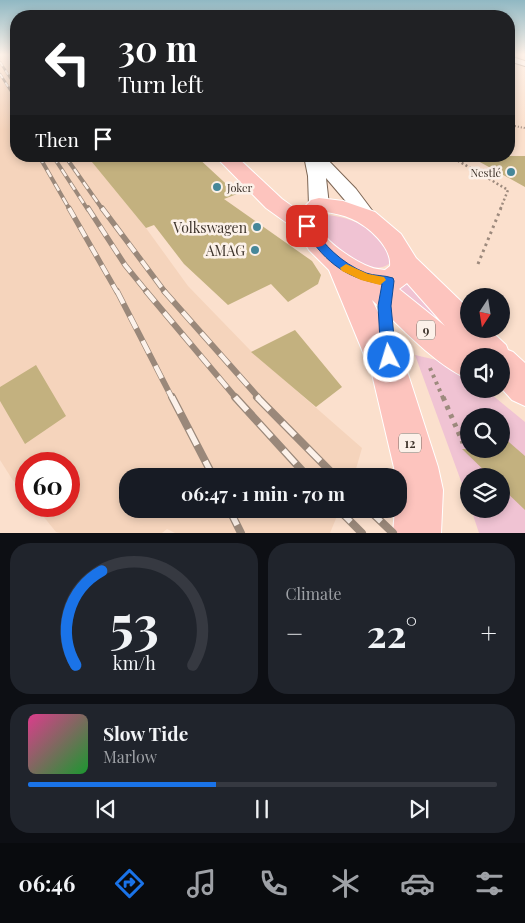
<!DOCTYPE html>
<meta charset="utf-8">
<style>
:root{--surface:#171b24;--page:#20242c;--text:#f1f3f6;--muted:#9ea1a6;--line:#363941;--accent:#1a73e8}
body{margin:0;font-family:"Playfair Display",serif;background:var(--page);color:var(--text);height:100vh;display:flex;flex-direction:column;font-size:19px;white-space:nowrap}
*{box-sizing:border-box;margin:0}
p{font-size:16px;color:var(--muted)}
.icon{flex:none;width:28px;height:28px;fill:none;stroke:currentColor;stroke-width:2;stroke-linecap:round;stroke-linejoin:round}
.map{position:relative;height:533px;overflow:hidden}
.drawer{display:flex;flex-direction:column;gap:10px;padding:10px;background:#0d0f14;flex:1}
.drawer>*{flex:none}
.hud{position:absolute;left:10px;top:10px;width:505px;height:152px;border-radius:20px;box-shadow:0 2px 8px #0003;background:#202124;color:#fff;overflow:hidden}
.needle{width:32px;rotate:192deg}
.controls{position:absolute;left:460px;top:288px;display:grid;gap:10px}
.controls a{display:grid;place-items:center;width:50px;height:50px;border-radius:50%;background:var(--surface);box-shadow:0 2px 8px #0003;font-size:25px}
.speed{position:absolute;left:15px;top:452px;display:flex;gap:10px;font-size:25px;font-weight:700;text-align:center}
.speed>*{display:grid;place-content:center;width:65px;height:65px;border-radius:50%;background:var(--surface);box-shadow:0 2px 8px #0003;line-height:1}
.speed .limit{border:8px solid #d22;background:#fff;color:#111}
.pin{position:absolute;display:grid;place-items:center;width:42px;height:42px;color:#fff;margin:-21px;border-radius:10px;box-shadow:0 2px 8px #0006}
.me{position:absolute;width:55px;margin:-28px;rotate:355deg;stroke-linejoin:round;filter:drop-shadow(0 0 4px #0008)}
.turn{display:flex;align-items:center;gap:18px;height:105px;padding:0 25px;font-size:22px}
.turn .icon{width:65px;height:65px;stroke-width:2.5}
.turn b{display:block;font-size:35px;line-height:42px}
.then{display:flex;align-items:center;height:48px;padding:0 25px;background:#0003;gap:10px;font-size:19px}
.big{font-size:38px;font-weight:700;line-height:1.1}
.drawer .widget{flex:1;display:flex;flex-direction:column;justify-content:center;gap:8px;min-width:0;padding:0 18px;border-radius:20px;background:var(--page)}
.drawer .dial{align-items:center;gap:0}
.dial svg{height:130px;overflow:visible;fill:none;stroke:var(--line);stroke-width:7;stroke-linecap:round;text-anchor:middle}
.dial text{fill:var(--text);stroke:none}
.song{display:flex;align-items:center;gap:15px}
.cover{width:60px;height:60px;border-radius:8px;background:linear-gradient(135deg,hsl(330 70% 55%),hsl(130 70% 35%))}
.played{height:5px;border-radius:2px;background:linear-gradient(90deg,var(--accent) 40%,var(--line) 40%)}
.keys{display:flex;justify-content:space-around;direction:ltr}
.heat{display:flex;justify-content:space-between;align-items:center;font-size:28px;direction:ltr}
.drawer .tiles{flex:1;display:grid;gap:10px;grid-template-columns:1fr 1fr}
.widget:last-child{grid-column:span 2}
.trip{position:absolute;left:119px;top:468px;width:288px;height:50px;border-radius:20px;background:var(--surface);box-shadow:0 2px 8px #0003;font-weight:700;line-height:50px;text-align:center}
.tabs{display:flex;height:80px;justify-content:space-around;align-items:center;background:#090b0e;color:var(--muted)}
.tabs .icon{width:35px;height:35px}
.tabs .selected{color:var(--accent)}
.tabs b{font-size:22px;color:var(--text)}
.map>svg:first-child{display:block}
.built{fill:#f5d4bc}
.green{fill:#f0c3d3;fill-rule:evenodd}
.building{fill:#c3b17f}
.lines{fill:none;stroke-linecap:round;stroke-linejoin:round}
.minor-casing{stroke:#7d6655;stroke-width:2}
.tertiary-casing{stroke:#7d6655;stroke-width:2}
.primary-casing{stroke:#fff;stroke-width:2}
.path-far4{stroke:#9d8a7d;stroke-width:2;stroke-dasharray:1 2;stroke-linecap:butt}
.path-far3{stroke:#9d8a7d;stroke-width:2.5;stroke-dasharray:2 2.5;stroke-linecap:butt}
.path-far2{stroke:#9d8a7d;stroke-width:3;stroke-dasharray:2.5 4;stroke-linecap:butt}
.path-far1{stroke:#9d8a7d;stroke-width:4;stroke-dasharray:3 4.5;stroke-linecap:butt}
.path{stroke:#9d8a7d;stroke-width:5;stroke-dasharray:4 5.5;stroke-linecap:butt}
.minor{fill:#fff;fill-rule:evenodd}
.tertiary{fill:#fff;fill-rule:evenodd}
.primary{fill:#fdc4be;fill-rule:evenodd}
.rail-far4-casing{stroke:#9a887a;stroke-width:2.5}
.rail-far3-casing{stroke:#9a887a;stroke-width:4}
.rail-far2-casing{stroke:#9a887a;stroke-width:5.5}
.rail-far1-casing{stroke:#9a887a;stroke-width:6}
.rail-casing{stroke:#9a887a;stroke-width:8}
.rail-far4{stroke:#fcf1e9;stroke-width:2;stroke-dasharray:5;stroke-linecap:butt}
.rail-far3{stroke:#fcf1e9;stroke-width:2.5;stroke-dasharray:8;stroke-linecap:butt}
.rail-far2{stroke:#fcf1e9;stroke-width:4;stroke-dasharray:11;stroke-linecap:butt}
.rail-far1{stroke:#fcf1e9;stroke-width:4.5;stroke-dasharray:14;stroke-linecap:butt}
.rail{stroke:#fcf1e9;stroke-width:5.5;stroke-dasharray:18;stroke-linecap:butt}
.route{fill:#1a73e8;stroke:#114b97}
.slow{fill:#f59e0b}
.poi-dot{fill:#468799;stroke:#fcf1e9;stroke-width:2}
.labels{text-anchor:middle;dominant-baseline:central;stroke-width:5;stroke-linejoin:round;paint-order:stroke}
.far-poi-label{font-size:11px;fill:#3e342c;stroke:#fcf1e9;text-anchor:end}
.shield{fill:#fcf1e9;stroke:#776d65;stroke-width:1}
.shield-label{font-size:12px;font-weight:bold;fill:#3e342c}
.poi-label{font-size:14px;fill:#3e342c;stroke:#fcf1e9;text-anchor:end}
</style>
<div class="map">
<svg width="525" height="533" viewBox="0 0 525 533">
<rect width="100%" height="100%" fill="#fbe0cd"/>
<path class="built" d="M0,55H5L13,68H16V156H87L146,228L188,286L250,350L362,448L354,476H128V509H340L330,533H175L167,529L162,533H60L56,532L35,506H69V464H26V496L12,479L0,460Z"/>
<path class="green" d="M327,215C352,217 391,233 390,263C378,274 351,264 340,255C331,249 324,236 318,228V222Z
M412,280L451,322L434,326L399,298L400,289Z
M415,355L454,364L469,376V389H485L525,422V533H479L471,509H501V476H469V503ZM469,416H501V449H469Z"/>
<path class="building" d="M87,156H196L237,194L224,199L312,261L321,275L318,284L288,302L271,284L228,305L184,264L154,225L146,228Z
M469,156H525V187Z
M295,330L342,387L316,407L251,352Z
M36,365L66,416L25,444L0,401V387Z
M501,435L525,456V510L501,487V476H490L462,449H501Z"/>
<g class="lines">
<defs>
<path id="minor" d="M509,56L525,61V66L509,61Z"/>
<path id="tertiary" d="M304,156H324L356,189L377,217L374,221L367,223L360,221L349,205L326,178L329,205L326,209L319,211L312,209L309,205L308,176Z"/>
<path id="primary" d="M215,156H236L282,199L300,212L311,200L319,198L343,201L375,212L401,234L416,258L469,309V329H489L506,345L508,350L513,352L525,363V406L512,400L501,388V356H469V379C437,367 398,324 372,300L408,374L438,467L443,490L441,533H393L395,509H398V476H396L372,374L329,270L309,250L298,231L266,208ZM325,212C334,213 343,215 352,219C368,226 392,247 390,266L385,270C380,269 374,269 370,267C356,262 323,241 319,226C318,220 321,216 325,212ZM407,283L445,326L399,289Z"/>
</defs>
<use href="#minor" class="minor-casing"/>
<use href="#tertiary" class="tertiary-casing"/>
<use href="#primary" class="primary-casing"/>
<path class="path-far4" d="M509,125L525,128"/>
<path class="path-far3" d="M450,156L508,190L500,210"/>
<path class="path-far2" d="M478,264L501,208"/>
<path class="path-far1" d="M430,368L443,398"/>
<path class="path" d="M443,397L463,443"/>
<use href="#minor" class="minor"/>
<use href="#tertiary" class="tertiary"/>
<use href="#primary" class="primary"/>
<defs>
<path id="rail-far4" d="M0,62L11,79
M0,74L16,99"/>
<path id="rail-far3" d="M39,156L70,210
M53,156L88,210
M65,156L103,210"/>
<path id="rail-far2" d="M69,208L117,292
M88,208L125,265L147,292
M102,208L165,292"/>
<path id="rail-far1" d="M117,291L172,398
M146,291L236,398
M164,291L259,398"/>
<path id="rail" d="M172,397L213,476
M235,397L307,476
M257,397L335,476
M229,509L241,533
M338,509L362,533
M368,509L393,533"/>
</defs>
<use href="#rail-far4" class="rail-far4-casing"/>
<use href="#rail-far3" class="rail-far3-casing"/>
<use href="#rail-far2" class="rail-far2-casing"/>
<use href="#rail-far1" class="rail-far1-casing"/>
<use href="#rail" class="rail-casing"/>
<use href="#rail-far4" class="rail-far4"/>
<use href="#rail-far3" class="rail-far3"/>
<use href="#rail-far2" class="rail-far2"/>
<use href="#rail-far1" class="rail-far1"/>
<use href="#rail" class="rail"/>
</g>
<linearGradient id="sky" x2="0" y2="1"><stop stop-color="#90b8c3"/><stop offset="0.42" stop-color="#fdf1e8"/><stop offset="1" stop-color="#fdf1e8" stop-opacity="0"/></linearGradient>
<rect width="525" height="130" fill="url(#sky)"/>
<path class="route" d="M307,223L310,224C324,245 341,263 366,273C374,276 384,275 393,278L394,281L391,306L396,357L394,362L389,364L384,362L381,357L378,306L382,284C343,278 322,259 302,226Z"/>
<path class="slow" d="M346,264L368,274L384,277L386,280L380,285L361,280L342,271L340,268Z"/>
<g class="poi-dot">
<circle cx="511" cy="172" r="5"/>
<circle cx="217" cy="187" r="5"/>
<circle cx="257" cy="227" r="5"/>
<circle cx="255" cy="250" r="5"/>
</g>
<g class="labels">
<g class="far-poi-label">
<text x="501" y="172">Nestlé</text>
<text x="227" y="187" text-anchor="start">Joker</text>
</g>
<g class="shield">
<rect x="417" y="320.5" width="18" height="19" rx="4"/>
<rect x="399" y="433.5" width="22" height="19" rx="4"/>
</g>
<g class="shield-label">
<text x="426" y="330">9</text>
<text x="410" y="443">12</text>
</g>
<g class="poi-label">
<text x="247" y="227">Volkswagen</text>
<text x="245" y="250">AMAG</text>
</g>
</g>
</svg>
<div class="controls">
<a><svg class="needle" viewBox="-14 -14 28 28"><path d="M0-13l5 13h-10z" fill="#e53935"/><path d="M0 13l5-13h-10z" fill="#9ea1a6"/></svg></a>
<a><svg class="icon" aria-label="sound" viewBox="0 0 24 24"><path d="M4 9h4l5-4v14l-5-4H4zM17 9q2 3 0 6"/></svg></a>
<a><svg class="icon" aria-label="search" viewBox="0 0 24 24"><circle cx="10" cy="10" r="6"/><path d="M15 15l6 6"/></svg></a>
<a><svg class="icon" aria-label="layers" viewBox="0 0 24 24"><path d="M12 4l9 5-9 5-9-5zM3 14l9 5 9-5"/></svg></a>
</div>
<div class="speed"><div class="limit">60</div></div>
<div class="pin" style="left:307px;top:226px;background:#d93025"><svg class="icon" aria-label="arrive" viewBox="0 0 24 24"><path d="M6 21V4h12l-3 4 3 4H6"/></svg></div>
<svg class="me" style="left:389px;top:357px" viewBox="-20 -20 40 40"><circle r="17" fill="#1a73e8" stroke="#fff" stroke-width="3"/><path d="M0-11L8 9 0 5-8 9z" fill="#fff"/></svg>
<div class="trip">06:47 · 1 min · 70 m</div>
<div class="hud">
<div class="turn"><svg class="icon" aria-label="left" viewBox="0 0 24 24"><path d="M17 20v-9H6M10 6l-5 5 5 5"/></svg><div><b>30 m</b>Turn left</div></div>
<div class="then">Then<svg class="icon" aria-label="arrive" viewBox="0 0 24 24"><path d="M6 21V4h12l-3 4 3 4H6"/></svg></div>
</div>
</div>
<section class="drawer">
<div class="tiles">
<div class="widget dial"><svg viewBox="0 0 100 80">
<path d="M14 69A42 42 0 1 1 86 69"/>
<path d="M14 69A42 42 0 0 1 30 11" stroke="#1a73e8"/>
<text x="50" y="56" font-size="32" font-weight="700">53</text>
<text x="50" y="72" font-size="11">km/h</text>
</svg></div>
<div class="widget"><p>Climate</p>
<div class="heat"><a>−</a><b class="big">22°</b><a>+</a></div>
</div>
<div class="widget">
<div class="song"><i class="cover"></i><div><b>Slow Tide</b><p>Marlow</p></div></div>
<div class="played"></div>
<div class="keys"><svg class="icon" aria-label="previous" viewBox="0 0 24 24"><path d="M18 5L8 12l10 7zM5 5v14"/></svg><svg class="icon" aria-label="pause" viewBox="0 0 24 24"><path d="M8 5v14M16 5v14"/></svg><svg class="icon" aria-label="next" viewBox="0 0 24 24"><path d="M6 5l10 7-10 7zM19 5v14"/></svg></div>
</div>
</div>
</section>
<nav class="tabs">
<b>06:46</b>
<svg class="icon selected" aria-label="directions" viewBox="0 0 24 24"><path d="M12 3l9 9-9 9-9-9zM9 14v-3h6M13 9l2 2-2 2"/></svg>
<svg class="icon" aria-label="music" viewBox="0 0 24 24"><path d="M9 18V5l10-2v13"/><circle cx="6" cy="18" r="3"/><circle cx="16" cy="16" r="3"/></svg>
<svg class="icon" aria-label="phone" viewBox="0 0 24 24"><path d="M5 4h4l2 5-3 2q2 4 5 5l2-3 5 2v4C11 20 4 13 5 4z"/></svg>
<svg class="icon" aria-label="climate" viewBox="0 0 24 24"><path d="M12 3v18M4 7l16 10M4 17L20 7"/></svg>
<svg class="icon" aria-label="car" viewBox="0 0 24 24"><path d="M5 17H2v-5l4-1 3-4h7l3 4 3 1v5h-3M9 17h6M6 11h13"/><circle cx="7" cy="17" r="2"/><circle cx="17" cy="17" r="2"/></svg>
<svg class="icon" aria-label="filters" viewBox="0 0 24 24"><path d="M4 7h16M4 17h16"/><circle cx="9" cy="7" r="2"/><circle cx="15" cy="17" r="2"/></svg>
</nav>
